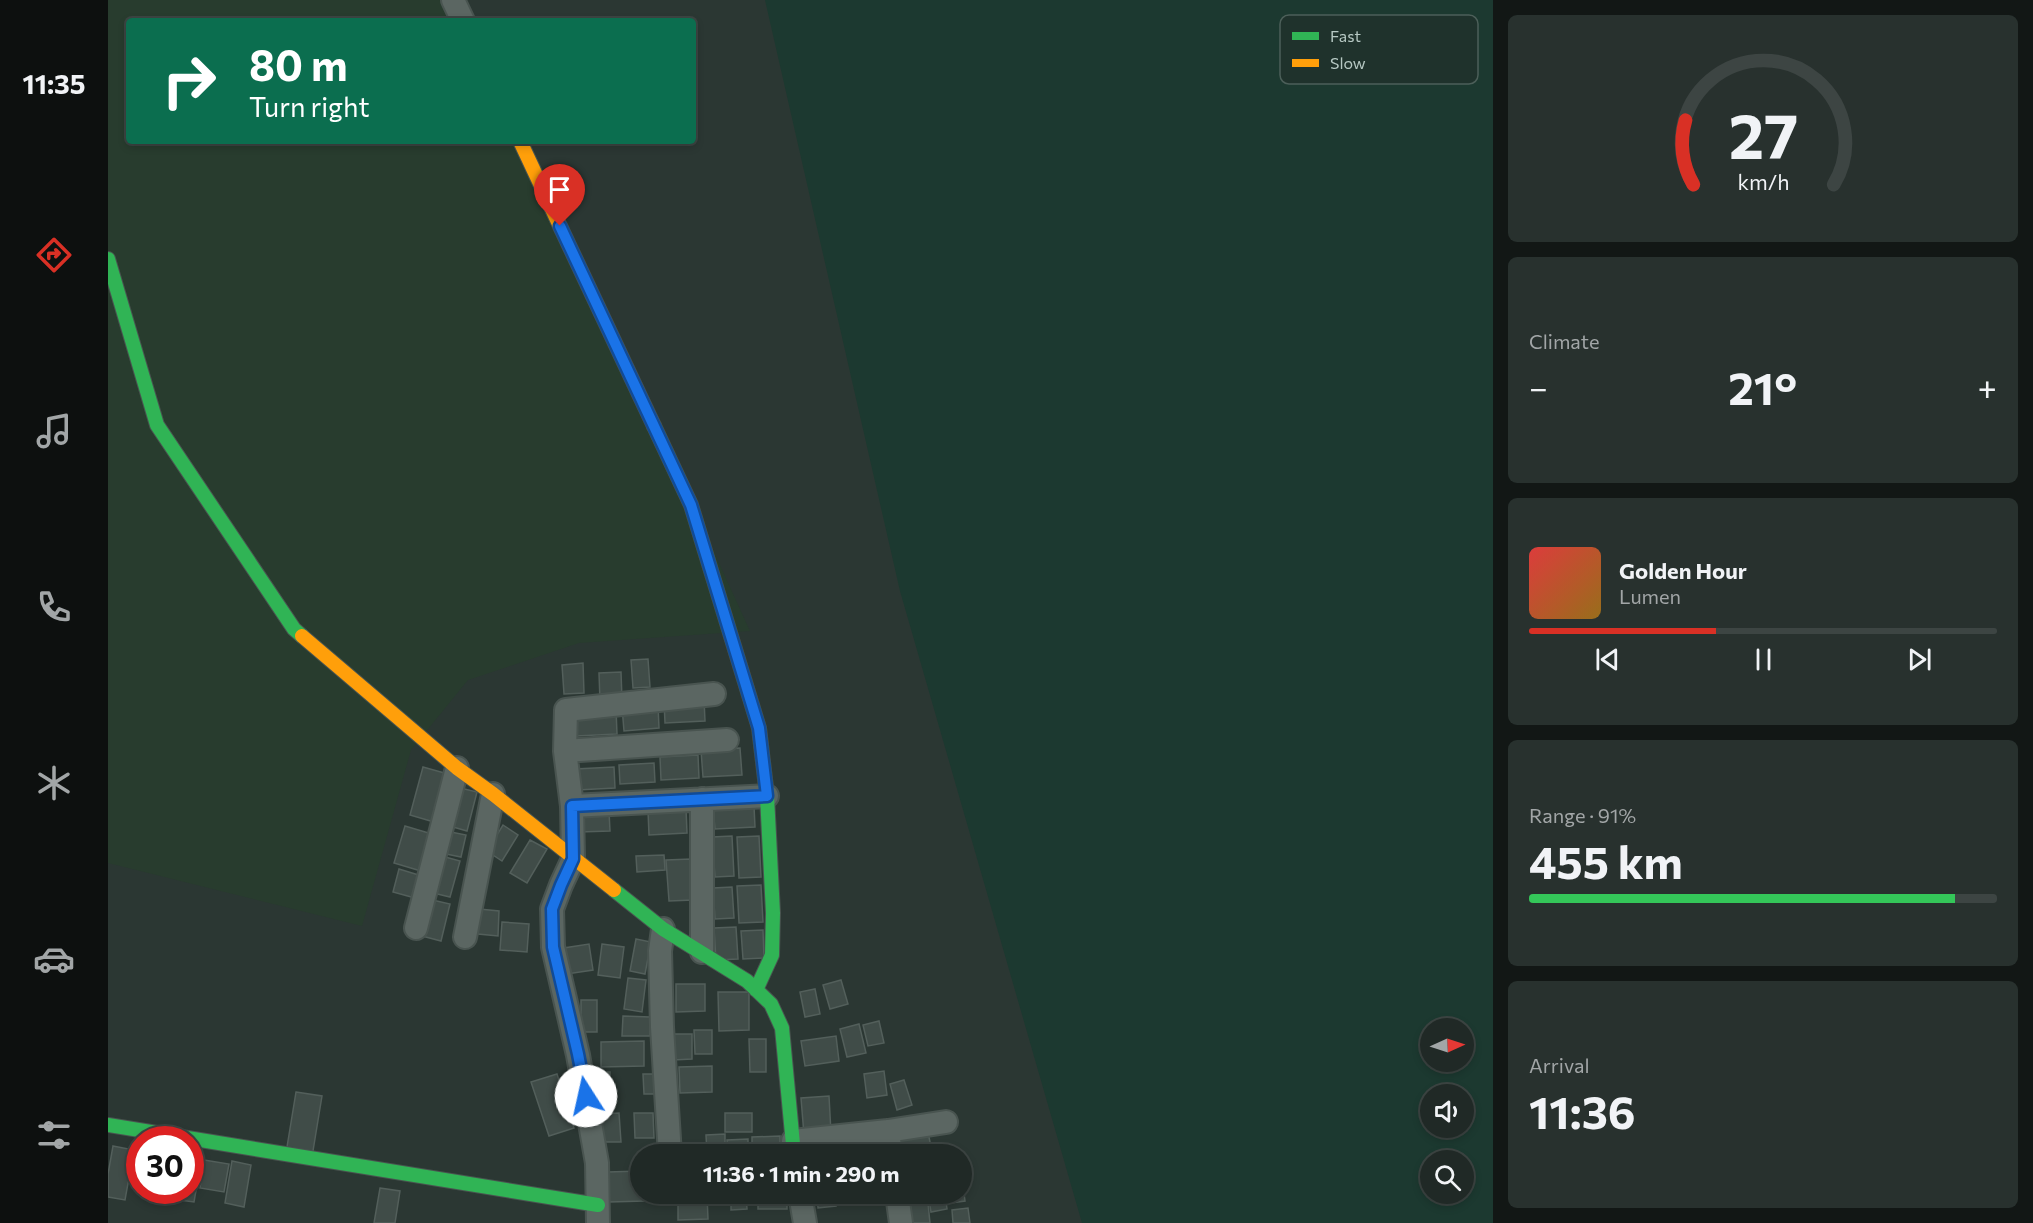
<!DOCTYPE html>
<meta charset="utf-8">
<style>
:root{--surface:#202926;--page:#28312e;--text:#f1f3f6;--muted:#a2a6a7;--line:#3d4543;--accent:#d93025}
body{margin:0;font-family:Commissioner,sans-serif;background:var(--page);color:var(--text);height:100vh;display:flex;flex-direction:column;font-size:22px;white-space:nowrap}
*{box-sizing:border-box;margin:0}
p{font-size:20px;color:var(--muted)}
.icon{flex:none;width:33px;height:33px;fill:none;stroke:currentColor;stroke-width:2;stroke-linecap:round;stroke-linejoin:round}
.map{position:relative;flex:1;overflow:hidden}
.details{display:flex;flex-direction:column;gap:15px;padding:15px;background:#121715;width:540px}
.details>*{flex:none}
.top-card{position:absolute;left:18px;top:18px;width:570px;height:126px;border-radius:6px;box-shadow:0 3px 9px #0003,0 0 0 2px var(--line);background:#0b6e4f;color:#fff;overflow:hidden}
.needle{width:39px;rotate:87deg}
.controls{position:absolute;left:1312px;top:1018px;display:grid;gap:12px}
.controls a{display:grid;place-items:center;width:54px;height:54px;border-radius:50%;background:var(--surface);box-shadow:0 3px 9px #0003,0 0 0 2px var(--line);font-size:30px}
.speed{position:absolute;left:18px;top:1126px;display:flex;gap:12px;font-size:30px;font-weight:700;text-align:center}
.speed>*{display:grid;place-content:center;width:78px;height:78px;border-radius:50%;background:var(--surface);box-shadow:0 3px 9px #0003,0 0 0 2px var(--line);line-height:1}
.speed .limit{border:9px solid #d22;background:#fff;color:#111}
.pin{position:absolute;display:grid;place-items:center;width:51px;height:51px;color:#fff;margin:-62px -26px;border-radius:50% 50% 50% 0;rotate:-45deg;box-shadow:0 0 6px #0007}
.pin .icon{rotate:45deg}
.me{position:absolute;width:66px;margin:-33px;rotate:350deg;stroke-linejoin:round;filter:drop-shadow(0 0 4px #0008)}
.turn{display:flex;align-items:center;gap:21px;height:126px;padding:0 24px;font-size:27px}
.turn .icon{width:78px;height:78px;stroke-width:2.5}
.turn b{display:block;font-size:42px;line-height:51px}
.big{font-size:45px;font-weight:700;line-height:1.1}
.details .widget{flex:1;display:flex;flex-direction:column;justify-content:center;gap:9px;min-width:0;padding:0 21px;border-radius:9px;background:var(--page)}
.details .dial{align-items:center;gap:0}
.dial svg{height:156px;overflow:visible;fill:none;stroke:var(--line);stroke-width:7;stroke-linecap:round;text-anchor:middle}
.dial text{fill:var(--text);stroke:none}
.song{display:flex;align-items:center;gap:18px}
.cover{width:72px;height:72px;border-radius:9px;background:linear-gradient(135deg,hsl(0 70% 55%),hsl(40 70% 35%))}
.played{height:6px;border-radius:3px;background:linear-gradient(90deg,var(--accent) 40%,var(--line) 40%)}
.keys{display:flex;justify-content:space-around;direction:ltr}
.heat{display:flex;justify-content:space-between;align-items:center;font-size:33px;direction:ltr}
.charge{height:9px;border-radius:4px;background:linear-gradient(90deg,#34c759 91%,var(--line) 0)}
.trip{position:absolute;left:522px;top:1144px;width:342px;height:60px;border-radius:30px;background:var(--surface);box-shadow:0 3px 9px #0003,0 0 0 2px var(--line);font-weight:700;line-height:60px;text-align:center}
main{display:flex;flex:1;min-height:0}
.menu{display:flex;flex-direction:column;width:108px;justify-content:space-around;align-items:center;background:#0d100f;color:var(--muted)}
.menu .icon{width:42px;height:42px}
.menu .current{color:var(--accent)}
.menu b{font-size:27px;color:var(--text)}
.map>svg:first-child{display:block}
.green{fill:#283c2e}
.water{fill:#1c3930;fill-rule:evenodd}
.building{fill:#404c48;stroke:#535f5b;stroke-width:1.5}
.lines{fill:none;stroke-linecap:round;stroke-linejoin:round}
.street-casing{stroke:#495450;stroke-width:26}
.fast-casing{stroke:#495450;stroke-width:16}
.slow-casing{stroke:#495450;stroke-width:16}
.street{stroke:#5b6662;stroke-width:22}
.fast{stroke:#30b455;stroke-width:14}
.slow{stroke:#ff9f0a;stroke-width:14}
.route-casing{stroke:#114b97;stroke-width:15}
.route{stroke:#1a73e8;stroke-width:10}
.key{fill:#1f322c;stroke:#4c5f59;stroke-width:1.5}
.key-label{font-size:16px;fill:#b6c8c3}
</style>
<main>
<nav class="menu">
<b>11:35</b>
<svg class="icon current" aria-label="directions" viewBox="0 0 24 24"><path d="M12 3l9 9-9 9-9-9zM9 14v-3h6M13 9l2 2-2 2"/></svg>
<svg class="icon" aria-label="music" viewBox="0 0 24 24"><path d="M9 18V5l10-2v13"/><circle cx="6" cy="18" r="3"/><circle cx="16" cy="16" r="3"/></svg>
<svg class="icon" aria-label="phone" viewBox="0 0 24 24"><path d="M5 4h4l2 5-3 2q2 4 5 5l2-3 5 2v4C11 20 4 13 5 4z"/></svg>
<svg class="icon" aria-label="climate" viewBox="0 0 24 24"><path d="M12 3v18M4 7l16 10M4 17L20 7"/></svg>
<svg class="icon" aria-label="car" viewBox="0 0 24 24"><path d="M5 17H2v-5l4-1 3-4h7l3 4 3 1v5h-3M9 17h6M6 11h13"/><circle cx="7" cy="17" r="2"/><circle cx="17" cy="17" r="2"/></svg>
<svg class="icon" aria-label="filters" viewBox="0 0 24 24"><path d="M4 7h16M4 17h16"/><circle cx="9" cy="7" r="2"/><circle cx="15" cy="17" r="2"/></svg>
</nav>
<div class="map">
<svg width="1385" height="1223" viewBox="0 0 1385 1223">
<rect width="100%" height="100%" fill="#2b3733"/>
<path class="green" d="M0,0H355L365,21H21V141H419L642,631L471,643L360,680L303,750L254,926L0,863Z"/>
<path class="water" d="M657,0H1385V1223H974L792,591ZM1323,1029H1356V1062H1323ZM1323,1095H1356V1128H1323ZM1323,1161H1356V1194H1323Z"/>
<path class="building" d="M540,659L542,687L525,688L523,660Z
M475,663L476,693L456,694L454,665Z
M513,672L514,699L492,701L491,673Z
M596,699L597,721L557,723L556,701Z
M550,705L551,728L516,731L514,707Z
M508,709L509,734L468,736L467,712Z
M632,748L634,775L595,777L593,750Z
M590,755L591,778L553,780L552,757Z
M546,763L547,782L512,784L511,765Z
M315,767L340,774L326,822L302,815Z
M506,767L507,788L469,790L467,769Z
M348,787L369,792L359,831L338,825Z
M646,806L647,827L607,829L605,808Z
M578,809L579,833L541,835L540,811Z
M501,811L502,831L471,832L470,813Z
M395,825L410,835L394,861L379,851Z
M297,826L324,834L313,871L286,863Z
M338,831L358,835L353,857L333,853Z
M624,836L626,876L607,877L604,837Z
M651,836L653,877L631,878L629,837Z
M422,840L439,849L419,883L402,873Z
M330,855L352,861L342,897L321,892Z
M556,855L557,870L529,872L528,856Z
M583,859L585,900L561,901L558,860Z
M291,869L314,876L307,898L285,892Z
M653,885L655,922L631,923L629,886Z
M624,887L626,918L607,919L605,888Z
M320,899L342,904L333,941L310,935Z
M371,909L391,911L390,936L370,934Z
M394,922L421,924L419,952L392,950Z
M628,927L630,959L608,960L606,928Z
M655,930L656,958L635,959L633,931Z
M528,939L543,942L537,974L522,971Z
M481,944L485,970L459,974L456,948Z
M494,944L516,947L512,978L490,975Z
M520,978L538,980L534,1012L516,1009Z
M733,980L740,1004L722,1009L715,985Z
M568,984H597V1011L568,1012Z
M707,989L712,1014L697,1017L692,992Z
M610,992H641V1030L611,1031Z
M473,1000H489V1032H473Z
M515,1016L542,1017V1036H514Z
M771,1021L776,1043L760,1046L755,1025Z
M751,1024L758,1053L739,1057L732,1029Z
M586,1030H604V1054H587Z
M565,1034H584V1059L565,1060Z
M728,1036L731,1061L697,1066L693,1041Z
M641,1039H658V1072H642Z
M536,1041V1066L493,1067V1042Z
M604,1066V1092L572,1093L571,1067Z
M776,1071L779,1095L759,1098L756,1074Z
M484,1072H502L503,1106H485Z
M449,1074L466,1128L441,1136L423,1082Z
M535,1074H553V1094H536Z
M796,1080L804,1105L789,1110L782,1084Z
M188,1092L214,1096L204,1157L178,1153Z
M721,1096L723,1133L696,1135L693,1098Z
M511,1113L513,1142H491V1114Z
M526,1113H545L546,1138H527Z
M617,1113H644V1132H617Z
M820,1132L824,1152L811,1155H792L789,1138Z
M617,1134V1155H599L598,1135Z
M672,1136V1155H644V1137Z
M640,1139V1155H620L619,1140Z
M778,1140L779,1155H757L756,1141Z
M743,1144L745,1155H727L726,1146Z
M5,1146L26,1150L17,1200L0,1197V1174Z
M722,1146L723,1155H704L703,1148Z
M82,1155L94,1157L86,1202L64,1199L65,1191H82Z
M96,1160L121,1164L116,1192L92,1188Z
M124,1161L143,1165L136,1207L117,1203Z
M532,1171V1194H537V1201L501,1202L500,1172Z
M854,1178L857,1201L843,1203L842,1194H854Z
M272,1188L292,1191L287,1223H266Z
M570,1194H599L600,1219L570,1220Z
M623,1194H638L639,1209L623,1210Z
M640,1194H679V1209H650V1197H640Z
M709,1194H727L728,1206L710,1208Z
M729,1194H750L751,1200L730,1202Z
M801,1194H819L822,1223H804Z
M820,1194H837L839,1209L823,1212Z
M860,1208L862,1223H845L844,1210Z"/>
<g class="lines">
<defs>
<path id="street" d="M345,0L355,21
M457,751L619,740
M464,806L659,796
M308,928L349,768
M555,929L552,951L554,1027L562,1155
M357,937L385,794
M594,952V799
M780,1131L783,1155
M685,1141L780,1131L838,1122
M692,1194L697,1223
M789,1194L793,1223
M490,1223L489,1163L470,1055L445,947L444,909L453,885L465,859L464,806L457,751L458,710L606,694"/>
<path id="fast" d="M0,259L49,425L186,629L194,636
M546,426L583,505L651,728L659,796L665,913L664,955L648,990
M506,890L555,929L639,981L663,1004L674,1028L686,1155
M0,1125L490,1205"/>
<path id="slow" d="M412,141L546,426
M194,636L349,768L385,794L506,890"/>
</defs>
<use href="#street" class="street-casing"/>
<use href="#fast" class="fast-casing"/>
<use href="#slow" class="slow-casing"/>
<use href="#street" class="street"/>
<use href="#fast" class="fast"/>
<use href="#slow" class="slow"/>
</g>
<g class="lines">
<defs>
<path id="route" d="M452,226L583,505L651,728L659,796L464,806L465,859L453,885L444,909L445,947L470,1054L478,1096"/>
</defs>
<use href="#route" class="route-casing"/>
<use href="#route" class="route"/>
</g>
<rect x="1172" y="15" width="198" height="69" rx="9" class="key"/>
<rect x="1184" y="32" width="27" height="8" fill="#30b455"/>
<rect x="1184" y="59" width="27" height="8" fill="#ff9f0a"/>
<g class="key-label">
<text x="1222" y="42">Fast</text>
<text x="1222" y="69">Slow</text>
</g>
</svg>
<div class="controls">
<a><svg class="needle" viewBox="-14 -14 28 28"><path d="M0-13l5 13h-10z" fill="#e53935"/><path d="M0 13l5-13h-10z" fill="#a2a6a7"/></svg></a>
<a><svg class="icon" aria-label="sound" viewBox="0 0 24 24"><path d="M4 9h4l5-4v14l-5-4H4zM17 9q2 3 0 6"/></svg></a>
<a><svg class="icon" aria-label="search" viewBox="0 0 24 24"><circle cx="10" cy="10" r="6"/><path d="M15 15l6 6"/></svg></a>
</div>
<div class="speed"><div class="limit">30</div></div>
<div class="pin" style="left:452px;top:226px;background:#d93025"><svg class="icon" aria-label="arrive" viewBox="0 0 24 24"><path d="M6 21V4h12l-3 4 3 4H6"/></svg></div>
<svg class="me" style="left:478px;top:1096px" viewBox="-20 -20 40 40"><circle r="19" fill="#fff"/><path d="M0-13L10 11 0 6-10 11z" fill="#1a73e8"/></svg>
<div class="trip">11:36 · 1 min · 290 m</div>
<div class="top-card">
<div class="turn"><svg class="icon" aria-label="right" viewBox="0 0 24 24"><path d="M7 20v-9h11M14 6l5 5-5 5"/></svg><div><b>80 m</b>Turn right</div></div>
</div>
</div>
<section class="details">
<div class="widget dial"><svg viewBox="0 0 100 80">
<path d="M14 69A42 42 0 1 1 86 69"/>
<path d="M14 69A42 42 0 0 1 10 36" stroke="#d93025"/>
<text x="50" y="56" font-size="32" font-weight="700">27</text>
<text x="50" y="72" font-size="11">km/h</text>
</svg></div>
<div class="widget"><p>Climate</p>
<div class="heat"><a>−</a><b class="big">21°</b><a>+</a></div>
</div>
<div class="widget">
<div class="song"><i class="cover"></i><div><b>Golden Hour</b><p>Lumen</p></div></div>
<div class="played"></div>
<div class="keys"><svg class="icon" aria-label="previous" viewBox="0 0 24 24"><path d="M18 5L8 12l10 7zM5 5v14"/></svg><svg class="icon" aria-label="pause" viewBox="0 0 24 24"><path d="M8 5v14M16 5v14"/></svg><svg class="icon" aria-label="next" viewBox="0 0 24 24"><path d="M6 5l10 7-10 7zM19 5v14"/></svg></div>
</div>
<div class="widget"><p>Range · 91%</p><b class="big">455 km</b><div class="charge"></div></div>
<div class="widget"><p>Arrival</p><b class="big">11:36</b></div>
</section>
</main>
